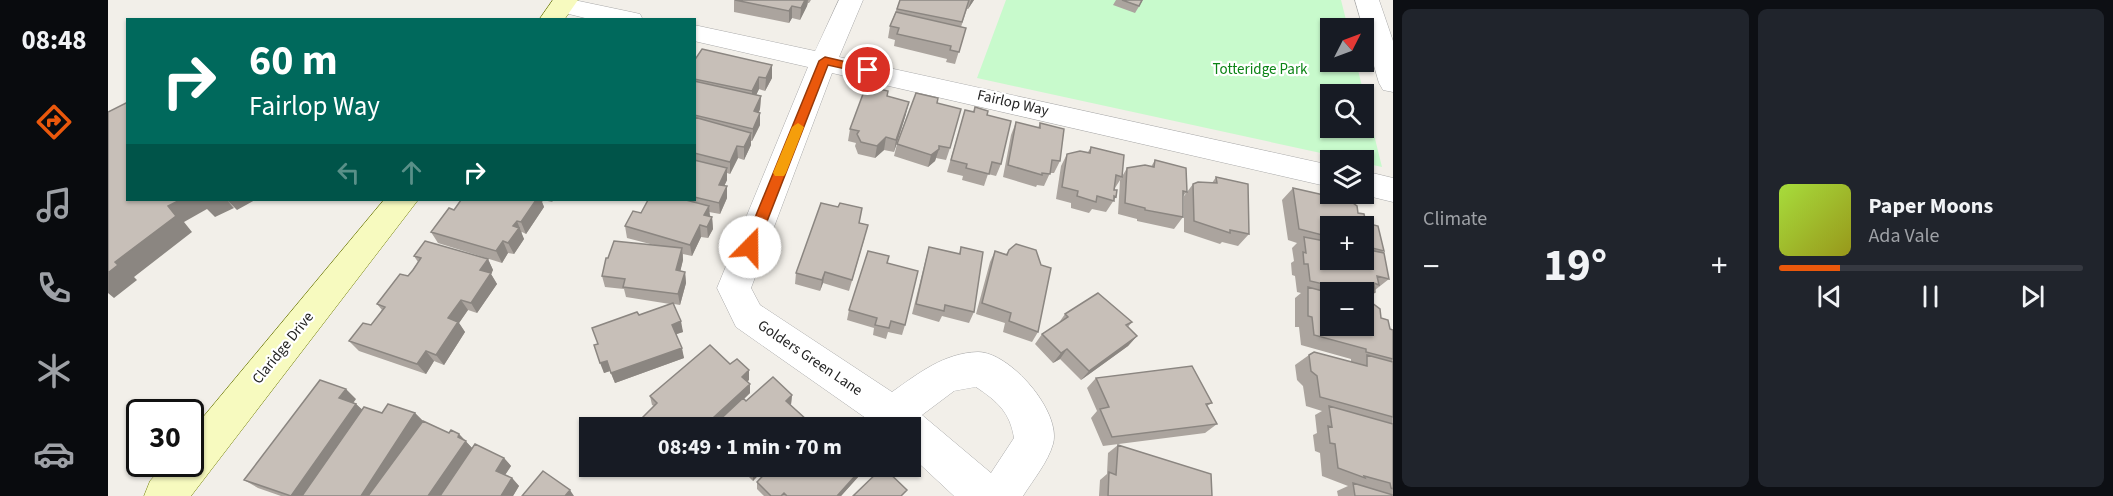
<!DOCTYPE html>
<meta charset="utf-8">
<style>
:root{--surface:#171b24;--page:#20242c;--text:#f1f3f6;--muted:#9ea1a6;--line:#363941;--accent:#ea580c}
body{margin:0;font-family:"Source Sans 3",sans-serif;background:var(--page);color:var(--text);height:100vh;display:flex;flex-direction:column;font-size:22px;white-space:nowrap}
*{box-sizing:border-box;margin:0}
p{font-size:20px;color:var(--muted)}
.icon{flex:none;width:33px;height:33px;fill:none;stroke:currentColor;stroke-width:2;stroke-linecap:round;stroke-linejoin:round}
.map{position:relative;flex:1;overflow:hidden}
.side{display:flex;flex-direction:column;gap:9px;padding:9px;background:#0d0f14;width:720px}
.side>*{flex:none}
.top-card{position:absolute;left:18px;top:18px;width:570px;height:183px;border-radius:0px;box-shadow:0 2px 4px #0004;background:#00695c;color:#fff;overflow:hidden}
.needle{width:39px;rotate:48deg}
.buttons{position:absolute;left:1212px;top:18px;display:grid;gap:12px}
.buttons a{display:grid;place-items:center;width:54px;height:54px;border-radius:0px;background:var(--surface);box-shadow:0 2px 4px #0004;font-size:30px}
.speed{position:absolute;left:18px;top:399px;display:flex;gap:12px;font-size:30px;font-weight:700;text-align:center}
.speed>*{display:grid;place-content:center;width:78px;height:78px;border-radius:50%;background:var(--surface);box-shadow:0 2px 4px #0004;line-height:1}
.speed .limit{border:3px solid #111;border-radius:9px;background:#fff;color:#111}
.pin{position:absolute;display:grid;place-items:center;width:51px;height:51px;color:#fff;margin:-26px;border:3px solid #fff;border-radius:50%;box-shadow:0 2px 6px #0007}
.me{position:absolute;width:66px;margin:-33px;rotate:22deg;stroke-linejoin:round;filter:drop-shadow(0 0 4px #0008)}
.turn{display:flex;align-items:center;gap:21px;height:126px;padding:0 24px;font-size:27px}
.turn .icon{width:78px;height:78px;stroke-width:2.5}
.turn b{display:block;font-size:42px;line-height:51px}
.lanes{display:flex;align-items:center;height:57px;padding:0 24px;background:#0003;justify-content:center;gap:30px;direction:ltr}
.lanes .off{opacity:.35}
.big{font-size:45px;font-weight:700;line-height:1.1}
.side .widget{flex:1;display:flex;flex-direction:column;justify-content:center;gap:9px;min-width:0;padding:0 21px;border-radius:9px;background:var(--page)}
.song{display:flex;align-items:center;gap:18px}
.cover{width:72px;height:72px;border-radius:9px;background:linear-gradient(135deg,hsl(80 70% 55%),hsl(60 70% 35%))}
.played{height:6px;border-radius:3px;background:linear-gradient(90deg,var(--accent) 20%,var(--line) 20%)}
.keys{display:flex;justify-content:space-around;direction:ltr}
.heat{display:flex;justify-content:space-between;align-items:center;font-size:33px;direction:ltr}
.side .tiles{flex:1;display:grid;gap:9px;grid-template-columns:repeat(2,1fr)}
.trip{position:absolute;left:471px;top:417px;width:342px;height:60px;border-radius:0px;background:var(--surface);box-shadow:0 2px 4px #0004;font-weight:700;line-height:60px;text-align:center}
main{display:flex;flex:1;min-height:0}
.dock{display:flex;flex-direction:column;width:108px;justify-content:space-around;align-items:center;background:#090b0e;color:var(--muted)}
.dock .icon{width:42px;height:42px}
.dock .on{color:var(--accent)}
.dock b{font-size:27px;color:var(--text)}
.map>svg:first-child{display:block}
.park{fill:#c8facc;fill-rule:evenodd}
.lines{fill:none;stroke-linecap:round;stroke-linejoin:round}
.street-casing{stroke:#a9a9a9;stroke-width:1}
.secondary-casing{stroke:#707d05;stroke-width:1}
.street{fill:#fff;fill-rule:evenodd}
.secondary{fill:#f7fabf;fill-rule:evenodd}
.wall{fill:#aba49e;fill-rule:evenodd}
.shaded-wall{fill:#8b8681}
.building{fill:#c7bfb8;stroke:#8b8681;stroke-width:1.5}
.route{fill:#ea580c;stroke:#983908;stroke-width:1.5}
.slow{fill:#f59e0b}
.labels{text-anchor:middle;dominant-baseline:central;stroke-width:4.5;stroke-linejoin:round;paint-order:stroke}
.park-label{font-size:15px;fill:#0c8416;stroke:#fff}
.street-label{font-size:15px;fill:#222;stroke:#fff}
</style>
<main>
<nav class="dock">
<b>08:48</b>
<svg class="icon on" aria-label="directions" viewBox="0 0 24 24"><path d="M12 3l9 9-9 9-9-9zM9 14v-3h6M13 9l2 2-2 2"/></svg>
<svg class="icon" aria-label="music" viewBox="0 0 24 24"><path d="M9 18V5l10-2v13"/><circle cx="6" cy="18" r="3"/><circle cx="16" cy="16" r="3"/></svg>
<svg class="icon" aria-label="phone" viewBox="0 0 24 24"><path d="M5 4h4l2 5-3 2q2 4 5 5l2-3 5 2v4C11 20 4 13 5 4z"/></svg>
<svg class="icon" aria-label="climate" viewBox="0 0 24 24"><path d="M12 3v18M4 7l16 10M4 17L20 7"/></svg>
<svg class="icon" aria-label="car" viewBox="0 0 24 24"><path d="M5 17H2v-5l4-1 3-4h7l3 4 3 1v5h-3M9 17h6M6 11h13"/><circle cx="7" cy="17" r="2"/><circle cx="17" cy="17" r="2"/></svg>
</nav>
<div class="map">
<svg width="1285" height="496" viewBox="0 0 1285 496">
<rect width="100%" height="100%" fill="#f2efe9"/>
<path class="park" d="M898,0H1233L1240,28H1222V62H1248L1274,167L1256,163V160H1245L869,78ZM1222,94H1256V128H1222Z"/>
<g class="lines">
<defs>
<path id="street" d="M445,0H466L523,12L532,14L535,20H485L445,10L442,5Z
M731,0H755L731,57L1222,165V187L724,73L643,288L652,305L784,392C811,373 836,353 870,352C902,352 954,412 945,444C940,462 925,480 915,496H846L802,455V428H772L628,327L609,288L700,67L586,41V25L707,51ZM868,387C889,401 902,412 906,438L883,473L814,415L846,391Z
M1247,0H1271L1285,41V92L1275,90L1271,83Z
M1256,171L1285,178V202L1252,194H1256Z"/>
<path id="secondary" d="M445,0H470L456,20H431Z
M276,200H310L83,496H36L42,481L57,464H82V433Z"/>
</defs>
<use href="#street" class="street-casing"/>
<use href="#secondary" class="secondary-casing"/>
<use href="#street" class="street"/>
<use href="#secondary" class="secondary"/>
</g>
<path class="wall" d="M626,0H703L701,3H700L699,6L692,20L684,18L681,23L626,12Z
M792,0H866L860,9H859L853,27L858,28L847,64L838,62L839,59L786,46L787,40L780,38L782,26Z
M1008,0H1035L1027,13L1005,5Z
M586,61L664,78L657,91L651,89L648,95L653,96L652,109L651,112L652,125L644,141H643V145L636,160L630,158L622,174L619,173V180L616,186H619V198L612,214L601,212L602,216L604,217L605,229L600,238L593,237L584,256L575,254V260L572,271L577,272L578,283L572,305L566,304L575,332L568,334L576,358L507,383L502,371L496,373L490,344L531,315L562,304L518,297L516,289L497,287L494,276L500,258L546,245L519,238L517,226L533,213L540,200H586Z
M780,91L779,97L798,114L786,152L776,150L767,158L750,154L747,146L748,143L740,141L742,129Z
M829,103L842,148L838,160L828,158L827,161L820,167L786,156L789,144Z
M867,107L879,115L893,164L888,176L880,174L876,186L854,180L855,176L839,172L857,110L865,112Z
M908,122L930,128L932,123L952,161L946,173H942L936,186L929,185L928,187L895,177L903,135Z
M983,147L1014,177L1007,188L1008,197L998,212L984,209L981,213L963,208V203L948,199L953,166L959,154L980,152Z
M1047,160L1079,192L1075,196V217L1066,229L1029,221V219L1010,214L1012,180L1019,168L1043,167Z
M1108,177L1141,234L1130,246L1114,242L1112,244L1076,232V196L1085,184L1104,183Z
M1185,188L1250,213L1258,223L1276,251L1274,252L1281,279L1267,290V292L1256,301L1273,318L1282,329L1285,330V496H1230L1229,491L1240,486L1214,476L1212,453L1207,451L1205,435L1209,433L1207,415L1214,411L1198,406L1195,386L1189,380L1187,365L1201,355L1243,362V359L1193,345L1191,327H1187V298L1193,293L1189,292L1187,276L1184,275L1183,263L1186,261L1184,248L1189,243L1180,240L1174,200ZM1222,226H1256V260H1222ZM1222,292H1256V326Z
M353,200H446L444,202L435,200L434,202L436,207L418,234L414,232L413,233L416,239L406,254L400,253L394,263L330,243L323,232L346,210Z
M751,223L757,237L741,291L715,283L712,291L687,284L688,273Z
M821,247L851,254L853,247L866,312L861,323L834,316L831,322L804,314L818,258Z
M901,250L930,332L924,342L895,332L897,323L868,314L882,262L887,251L898,254Z
M306,256L380,259L385,270L383,274L389,284L369,313L360,310L351,323L357,332L336,365L326,361L318,374L251,351L241,341L263,325L274,310L269,304L300,276L310,262Z
M779,263L797,325L794,335L780,332L778,339L765,335L766,328L739,320L741,310Z
M957,314L1024,322L1020,327L1029,336L1020,346L973,380L952,359L945,363L927,344L934,334L950,324Z
M622,364L641,380L639,381L642,393L636,399L638,401L684,395L683,405L699,420L698,428H535L532,420L546,406L544,405L542,396Z
M988,378L1104,403L1099,406L1109,424L1097,433L995,446L983,418L989,411L979,388Z
M248,399L245,403L248,404L254,410L274,413H307L315,421L341,433L351,434L364,448L396,458L403,466L397,475L404,478L411,486L405,496H173L150,488L136,480Z
M1010,445L1104,496H991L992,480L999,474L1000,453Z
M616,466H659L645,481L633,469L625,476Z
M760,466L733,496H656L649,489V482Z"/>
<path class="shaded-wall" d="M697,0H700L699,6L692,20L693,8Z
M863,0H866L860,9Z
M684,6V18L681,23V11Z
M664,65V78L657,91L658,78Z
M651,77V89L644,104V91Z
M653,96L652,109L646,123V111Z
M801,102L798,114L786,152L788,140Z
M652,113V125L644,141L645,129Z
M643,133V145L636,160V147Z
M778,137L776,150L767,158L769,146Z
M629,146L630,158L622,174V162Z
M831,149L827,161L820,167L823,155Z
M619,168V180L611,197V185Z
M619,186V198L612,214L611,203Z
M72,200H119L126,208L107,217L99,209L76,222L84,232L26,277L29,280L6,298L0,293V273L7,262L60,206Z
M119,200H147L129,210Z
M428,200H435L434,202L436,207L418,234L413,222Z
M601,206L602,217L596,215Z
M604,217L605,229L600,238L599,227Z
M409,221L416,239L406,254L400,243L405,226Z
M592,225L593,237L584,256L582,245Z
M395,241L400,253L394,263L388,251Z
M574,248L575,260L570,281L568,270Z
M380,259L385,270L383,274L389,284L369,313L363,303L372,270Z
M577,272L578,283L572,305L570,294Z
M717,272L715,283L712,291L714,280Z
M353,300L360,310L351,323L357,332L336,365L328,355L340,318Z
M573,321L575,332L566,335L564,325Z
M1029,336L1020,346L973,380L981,371Z
M574,348L576,358L507,383L503,373Z
M959,349L952,359L945,363L953,353Z
M318,351L326,361L318,374L309,364Z
M499,361L502,371L496,373L492,363Z
M641,370V380L634,386V377Z
M642,384V393L605,428H594Z
M238,389L248,399L242,407L231,398Z
M684,395L683,404L677,410L678,401Z
M248,404L258,413L200,496H183Z
M307,413L316,422L268,496H253Z
M699,420L698,428H691Z
M351,434L365,449L334,496H320Z
M396,458L403,466L395,478L388,471Z
M626,466H633V469L625,476V468Z
M651,466H659L645,481V473Z
M756,466H760L733,496H729Z
M404,478L411,486L405,496H393Z
M462,490L466,496H457Z"/>
<path class="building" d="M627,0H697L693,8L684,6L681,11Z
M792,0H861L854,22L789,9Z
M1014,0H1034L1031,6Z
M788,12L858,28L851,52L842,50L843,46L789,34L791,28L782,26Z
M594,49L664,65L658,78L651,77L644,91L586,79V61Z
M586,81L653,96L646,111L652,113L645,129L586,115Z
M758,86L780,91L779,96L801,102L788,140L778,137L769,146L753,142L749,134L751,131L742,129Z
M808,93L830,98L829,103L853,109L842,148L831,146V149L823,155L789,144Z
M20,102V200H72L60,206L68,216L7,262L10,265L0,273V112Z
M867,107L880,111L879,115L903,121L893,164L884,162L881,174L858,168L859,164L843,160L857,110L866,112Z
M586,117L643,133L636,147L629,146L622,162L586,153Z
M908,122L932,128V123L956,129L952,161L944,160L942,174L934,173V175L900,165Z
M983,147L1016,155L1014,177L1008,175L1006,190H1009L1008,197L1006,196V201L989,196L988,202L969,196L970,191L954,187L959,154L972,151L982,153Z
M586,160L619,168L611,185L619,186L611,203L586,197Z
M1047,160L1078,168L1079,192L1075,191V217L1037,210V208L1017,203L1019,168L1037,165L1046,167Z
M1108,177L1140,184L1141,234L1122,230V233L1086,221L1085,184L1090,182L1109,183Z
M1185,188L1242,201L1249,206L1250,213L1256,214L1258,223L1270,226L1276,251L1256,246V226H1222V237L1191,229Z
M353,200H428L413,222L409,221L405,226L411,228L400,243L395,241L388,251L323,232L341,208L346,210Z
M540,200H578L601,206L596,215L604,217L599,227L592,225L582,245L517,226L525,211L533,213Z
M713,203L730,207L732,203L754,208L751,223L760,225L744,280L717,272L714,280L688,273Z
M1196,237L1222,242V260H1256V249L1276,253L1281,279L1269,276L1271,285L1266,283L1267,292L1262,295L1256,294V292H1250L1202,281L1200,264H1196L1195,252L1198,253Z
M317,241L380,259L372,270L383,273L363,303L353,300L340,318L350,322L328,355L318,351L309,364L241,341L255,323L263,325L277,307L269,304L292,274L300,276L305,270L313,258L306,256Z
M506,241L574,248L568,270L577,272L570,294L515,287L517,279L494,276L498,258H500Z
M908,244L928,250L933,265L943,268L930,332L901,321L903,313L874,303L887,251L899,255L901,250Z
M821,247L852,254L853,247L875,252L866,312L837,305L836,311L808,304Z
M760,251L781,256L779,263L810,271L797,325L783,321L781,328L767,325L769,318L741,310Z
M1200,287L1222,293V326H1256V301L1264,303L1272,309L1273,318L1280,320L1282,329L1285,330V359L1258,352V349L1206,335L1204,317L1200,316Z
M990,293L1024,322L1018,325L1029,336L981,371L959,349L953,353L934,334L960,317L957,314Z
M565,303L573,321L564,325L574,348L503,373L499,361L492,363L486,345L490,344L484,328L529,312L531,315Z
M602,345L622,364L629,359L641,370L634,377L642,384L594,428H540L532,420L549,403L542,396Z
M1206,352L1259,366V355L1285,362V417L1212,397L1209,376L1203,371L1201,355Z
M1084,366L1104,403L1098,404L1109,424L1004,437L992,409L1001,407L988,378Z
M665,377L684,395L678,401L699,420L691,428H603L635,398L638,401Z
M212,380L238,389L231,398L248,404L183,496L136,480Z
M280,404L307,413L253,496H194L256,407L274,413Z
M1221,406L1285,424V489L1283,488L1282,483L1256,476L1257,478L1230,468L1227,444L1222,443L1220,426L1224,427Z
M315,421L341,433L343,430L351,434L350,437L358,441L320,496H260Z
M710,422L716,428H704Z
M367,444L396,458L388,471L404,478L393,496H332Z
M1010,445L1103,474L1104,496H1000L1001,472L1008,475Z
M639,466H651L645,473Z
M664,466H756L729,496H679L676,493L673,496H663L649,482Z
M775,467L799,490L793,496H745Z
M435,471L462,490L457,496H414Z
M1245,483L1285,495V496H1247Z"/>
<path class="route" d="M717,57L760,67L766,70L760,74L720,65L649,247L647,251H637L635,247L711,61Z"/>
<path class="slow" d="M690,123L696,127L678,173L676,176H667L665,173L684,127Z"/>
<g class="labels">
<g class="park-label">
<text x="1152" y="69">Totteridge Park</text>
</g>
<g class="street-label">
<text transform="translate(905 103) rotate(13)">Fairlop Way</text>
<text transform="translate(175 348) rotate(-51)">Claridge Drive</text>
<text transform="translate(702 358) rotate(34)">Golders Green Lane</text>
</g>
</g>
</svg>
<div class="buttons">
<a><svg class="needle" viewBox="-14 -14 28 28"><path d="M0-13l5 13h-10z" fill="#e53935"/><path d="M0 13l5-13h-10z" fill="#9ea1a6"/></svg></a>
<a><svg class="icon" aria-label="search" viewBox="0 0 24 24"><circle cx="10" cy="10" r="6"/><path d="M15 15l6 6"/></svg></a>
<a><svg class="icon" aria-label="layers" viewBox="0 0 24 24"><path d="M12 4l9 5-9 5-9-5zM3 14l9 5 9-5"/></svg></a>
<a>+</a>
<a>−</a>
</div>
<div class="speed"><div class="limit">30</div></div>
<div class="pin" style="left:760px;top:70px;background:#d93025"><svg class="icon" aria-label="arrive" viewBox="0 0 24 24"><path d="M6 21V4h12l-3 4 3 4H6"/></svg></div>
<svg class="me" style="left:642px;top:247px" viewBox="-20 -20 40 40"><circle r="19" fill="#fff"/><path d="M0-13L10 11 0 6-10 11z" fill="#ea580c"/></svg>
<div class="trip">08:49 · 1 min · 70 m</div>
<div class="top-card">
<div class="turn"><svg class="icon" aria-label="right" viewBox="0 0 24 24"><path d="M7 20v-9h11M14 6l5 5-5 5"/></svg><div><b>60 m</b>Fairlop Way</div></div>
<div class="lanes"><svg class="icon off" aria-label="left" viewBox="0 0 24 24"><path d="M17 20v-9H6M10 6l-5 5 5 5"/></svg><svg class="icon off" aria-label="ahead" viewBox="0 0 24 24"><path d="M12 20V5M6 11l6-6 6 6"/></svg><svg class="icon" aria-label="right" viewBox="0 0 24 24"><path d="M7 20v-9h11M14 6l5 5-5 5"/></svg></div>
</div>
</div>
<section class="side">
<div class="tiles">
<div class="widget"><p>Climate</p>
<div class="heat"><a>−</a><b class="big">19°</b><a>+</a></div>
</div>
<div class="widget">
<div class="song"><i class="cover"></i><div><b>Paper Moons</b><p>Ada Vale</p></div></div>
<div class="played"></div>
<div class="keys"><svg class="icon" aria-label="previous" viewBox="0 0 24 24"><path d="M18 5L8 12l10 7zM5 5v14"/></svg><svg class="icon" aria-label="pause" viewBox="0 0 24 24"><path d="M8 5v14M16 5v14"/></svg><svg class="icon" aria-label="next" viewBox="0 0 24 24"><path d="M6 5l10 7-10 7zM19 5v14"/></svg></div>
</div>
</div>
</section>
</main>
